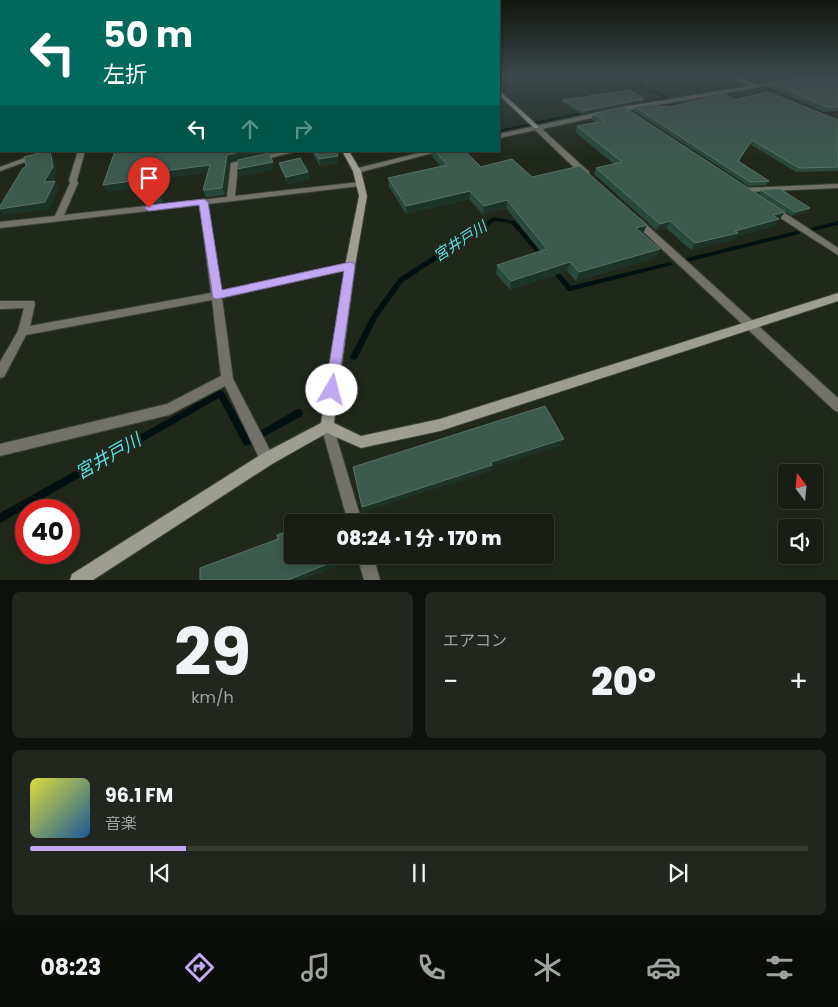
<!DOCTYPE html>
<html lang="ja">
<meta charset="utf-8">
<style>
:root{--surface:#181e15;--page:#21271e;--text:#f1f3f6;--muted:#9fa2a0;--line:#363c34;--accent:#c1a8f3}
body{margin:0;font-family:Poppins,"Noto Sans JP",sans-serif;background:var(--page);color:var(--text);height:100vh;display:flex;flex-direction:column;font-size:19px;white-space:nowrap}
*{box-sizing:border-box;margin:0}
p{font-size:16px;color:var(--muted)}
.icon{flex:none;width:28px;height:28px;fill:none;stroke:currentColor;stroke-width:2;stroke-linecap:round;stroke-linejoin:round}
.map{position:relative;height:580px;overflow:hidden}
.drawer{display:flex;flex-direction:column;gap:12px;padding:12px;background:#0d100c;flex:1}
.drawer>*{flex:none}
.hud{position:absolute;left:0px;top:0px;width:500px;height:152px;box-shadow:0 2px 8px #0003,0 0 0 1px var(--line);background:#00695c;color:#fff;overflow:hidden}
.needle{width:32px;rotate:344deg}
.buttons{position:absolute;left:778px;top:464px;display:grid;gap:10px}
.buttons a{display:grid;place-items:center;width:45px;height:45px;border-radius:5px;background:var(--surface);box-shadow:0 2px 8px #0003,0 0 0 1px var(--line);font-size:25px}
.speed{position:absolute;left:15px;top:499px;display:flex;gap:10px;font-size:25px;font-weight:700;text-align:center}
.speed>*{display:grid;place-content:center;width:65px;height:65px;border-radius:50%;background:var(--surface);box-shadow:0 2px 8px #0003,0 0 0 1px var(--line);line-height:1}
.speed .limit{border:8px solid #d22;background:#fff;color:#111}
.pin{position:absolute;display:grid;place-items:center;width:42px;height:42px;color:#fff;margin:-51px -21px;border-radius:50% 50% 50% 0;rotate:-45deg;box-shadow:0 0 5px #0007}
.pin .icon{rotate:45deg}
.me{position:absolute;width:55px;margin:-28px;rotate:8deg;stroke-linejoin:round;filter:drop-shadow(0 0 4px #0008)}
.turn{display:flex;align-items:center;gap:18px;height:105px;padding:0 20px;font-size:22px}
.turn .icon{width:65px;height:65px;stroke-width:2.5}
.turn b{display:block;font-size:35px;line-height:42px}
.lanes{display:flex;align-items:center;height:48px;padding:0 20px;background:#0003;justify-content:center;gap:25px;direction:ltr}
.lanes .off{opacity:.35}
.big{font-size:38px;font-weight:800;line-height:1.1}
.drawer .tile{flex:1;display:flex;flex-direction:column;justify-content:center;gap:8px;min-width:0;padding:0 18px;border-radius:8px;background:var(--page)}
.drawer .dial{align-items:center;gap:0}
.dial b{font-size:65px;line-height:1}
.song{display:flex;align-items:center;gap:15px}
.cover{width:60px;height:60px;border-radius:8px;background:linear-gradient(135deg,hsl(60 70% 55%),hsl(210 70% 35%))}
.played{height:5px;border-radius:2px;background:linear-gradient(90deg,var(--accent) 20%,var(--line) 20%)}
.keys{display:flex;justify-content:space-around;direction:ltr}
.heat{display:flex;justify-content:space-between;align-items:center;font-size:28px;direction:ltr}
.drawer .tiles{flex:1;display:grid;gap:12px;grid-template-columns:1fr 1fr}
.tile:last-child{grid-column:span 2}
.trip{position:absolute;left:284px;top:514px;width:270px;height:50px;border-radius:5px;background:var(--surface);box-shadow:0 2px 8px #0003,0 0 0 1px var(--line);font-weight:800;line-height:50px;text-align:center}
.menu{display:flex;height:80px;justify-content:space-around;align-items:center;background:#0a0c08;color:var(--muted)}
.menu .icon{width:35px;height:35px}
.menu .selected{color:var(--accent)}
.menu b{font-size:22px;color:var(--text)}
.map>svg:first-child{display:block}
.lines{fill:none;stroke-linecap:round;stroke-linejoin:round}
.stream{fill:#021011;fill-rule:evenodd}
.street-casing{stroke:#3c4438;stroke-width:2}
.secondary-casing{stroke:#3c4438;stroke-width:2}
.street{fill:#72716a;fill-rule:evenodd}
.secondary{fill:#9e9d91;fill-rule:evenodd}
.wall{fill:#29493d}
.shaded-wall{fill:#1c3428}
.building{fill:#3d5a4f;stroke:#587267}
.route{fill:#c1a8f3;stroke:#7d6d9e}
.labels{text-anchor:middle;dominant-baseline:central;stroke-width:5;stroke-linejoin:round;paint-order:stroke}
.water-label{font-size:15px;font-style:italic;fill:#59dfe6;stroke:#20281c}
.near-water-label{font-size:18px;font-style:italic;fill:#59dfe6;stroke:#20281c}
</style>
<div class="map">
<svg width="838" height="580" viewBox="0 0 838 580">
<rect width="100%" height="100%" fill="#20281c"/>
<g class="lines">
<path class="stream" d="M643,76H646L642,86L670,97V99L629,105L628,104L630,103L665,98L639,87Z
M586,111H587V113L499,132V130Z
M494,217L515,221L546,257L547,258L546,259H542L511,223L495,221L403,282L377,318L357,359L354,360L351,359L350,357L372,315L399,278Z
M838,221V225L813,231L810,229L811,228Z
M797,231L799,232L800,233L799,234L687,262L684,260L687,258Z
M670,262L673,264L672,265L570,291H568L549,268L550,267H554L571,286Z
M220,390L223,391L249,437L296,410L299,409L302,410L303,413L302,416L247,446L244,445L219,398L0,523V513Z"/>
<defs>
<path id="street" d="M729,76H737L758,85L783,80L786,82L623,111L542,129L589,172V176H583L535,130L499,138V134L623,107L750,86Z
M44,151H55L0,171V167Z
M78,151H85L77,180L78,183L64,215L227,197L231,163L285,151H298L238,166L235,196L360,182L364,184L360,186L208,204L221,291L350,263L355,266L350,269L222,298L233,379L272,454L274,459L272,464L267,466L262,464L225,386L169,415L0,456V444L167,404L221,376L212,300L26,335L4,377L0,378V362L18,331L24,308L0,309V301H34L35,304L30,326L211,293L200,205L0,228V222L55,216L70,183L69,180Z
M427,151H440L357,173L353,171L354,169Z
M838,184V188L744,192L740,190L744,188Z
M768,206H774L838,248V255L768,210Z
M636,217L639,218L838,398V412L834,410L633,222V218Z
M327,420L332,422L333,426L362,522H348L321,426L322,422Z
M357,555H373L380,580H364Z"/>
<path id="secondary" d="M499,90L538,126V128H534L499,95Z
M0,123H1V127H0Z
M342,151H349L361,171L367,196L355,266L334,423L361,436L440,419L838,293V301L440,431L361,448L327,433L272,464L93,580H70L72,574L262,454L321,423L345,266L359,196L353,171Z"/>
</defs>
<use href="#street" class="street-casing"/>
<use href="#secondary" class="secondary-casing"/>
<use href="#street" class="street"/>
<use href="#secondary" class="secondary"/>
</g>
<path class="wall" d="M499,76H556L510,86L499,79Z
M746,76H790L759,83Z
M838,76V111L824,112L769,87L771,83Z
M1,83V116H0V84Z
M644,99L642,102L582,114L563,103V100Z
M735,100L838,120V171L796,172L750,144L739,161L769,181L766,185L748,186L634,111L635,107H669Z
M593,114L780,219H779L774,226L737,236L734,240L691,250L666,228L656,230L594,174L596,168L614,164L575,132L577,126L596,122L592,120Z
M311,151H336L338,163L320,166Z
M431,151H465L481,167L532,177L643,234L655,258L576,281L567,271L510,290L496,274L497,265L540,251L506,208L483,215L469,199L406,214L389,187L388,178L441,167L431,155Z
M230,162L225,195L206,197L203,190L208,172L167,178L163,202L145,204L141,197L144,186L107,192Z
M279,163L308,172L310,179L288,184L281,170Z
M761,190L810,208L807,212L792,216L759,194Z"/>
<path class="shaded-wall" d="M515,76H556L510,86L511,77Z
M770,76H790L759,83L761,78Z
M644,99L642,102L582,114L583,111Z
M50,151L54,158L57,173L48,189L44,182Z
M245,151H268V153L230,162L225,195L222,188L227,155Z
M338,156V163L320,166L319,159Z
M273,162L274,170L239,177L237,169Z
M210,165L212,172L167,178L163,202L159,195L164,171Z
M308,172L310,179L288,184L286,177Z
M146,179L149,185L107,192L103,185Z
M55,181L59,188L49,209L4,215L0,211V209Z
M470,191L469,199L406,214V206Z
M507,200L506,208L483,215L484,206Z
M810,208L807,212L792,216L795,212Z
M785,212L780,219L768,221L773,215Z
M779,219L774,226L737,236L734,240L691,250L695,243L735,231Z
M670,221L666,228L656,230L660,224Z
M647,225L643,234L632,237L636,228Z
M660,249L655,258L576,281L579,272Z
M570,262L567,271L510,290L511,281Z
M564,439L560,446L492,467L491,471L363,512L362,507L491,462Z
M336,555H338L340,565L302,580H288Z"/>
<path class="building" d="M758,76H770L761,78Z
M805,76H838V107H827L771,83Z
M1,83V106H0V84Z
M630,90L644,99L583,111L563,100Z
M768,92L838,120V167L799,168L752,140L738,161L769,181L750,182L635,107L653,104L658,107L666,106L669,107L724,94L735,100Z
M624,107L785,212L773,215L779,219L735,231L738,233L695,243L670,221L660,224L596,168L622,162L577,126L605,121L593,114Z
M50,151L53,167L44,182L55,181L45,202L0,209V206L23,168L26,167L24,157Z
M115,151H245L227,155L222,188L203,190L210,165L164,171L159,195L141,197L146,179L103,185Z
M314,151H336L338,156L319,159Z
M435,151H465L481,167L512,159L532,177L580,166L647,225L636,228L660,249L579,272L570,262L511,281L497,265L547,249L507,200L484,206L470,191L406,206L388,178L447,165Z
M269,153L273,162L237,169L238,160Z
M300,158L308,172L286,177L279,163Z
M780,189L810,208L795,212L761,190Z
M545,406L564,439L491,462L492,465L362,507L353,467Z
M328,516L329,522H311Z
M292,529V555H336L337,560L288,580H200V568L278,539L277,535Z"/>
<linearGradient id="sky" x2="0" y2="1"><stop stop-color="#12160f"/><stop offset="0.48" stop-color="#3c484b"/><stop offset="1" stop-color="#3c484b" stop-opacity="0"/></linearGradient>
<rect width="838" height="158" fill="url(#sky)"/>
<path class="route" d="M204,199L208,202L222,290L350,262L354,263L355,266L337,394L332,396L327,394L325,390L344,271L217,299L213,298L199,205L149,211L144,208L149,205Z"/>
<g class="labels">
<g class="water-label">
<text transform="translate(460 241) rotate(-33)">宮井戸川</text>
</g>
<g class="near-water-label">
<text transform="translate(108 456) rotate(-30)">宮井戸川</text>
</g>
</g>
</svg>
<div class="buttons">
<a><svg class="needle" viewBox="-14 -14 28 28"><path d="M0-13l5 13h-10z" fill="#e53935"/><path d="M0 13l5-13h-10z" fill="#9fa2a0"/></svg></a>
<a><svg class="icon" aria-label="sound" viewBox="0 0 24 24"><path d="M4 9h4l5-4v14l-5-4H4zM17 9q2 3 0 6"/></svg></a>
</div>
<div class="speed"><div class="limit">40</div></div>
<div class="pin" style="left:149px;top:208px;background:#d93025"><svg class="icon" aria-label="arrive" viewBox="0 0 24 24"><path d="M6 21V4h12l-3 4 3 4H6"/></svg></div>
<svg class="me" style="left:332px;top:390px" viewBox="-20 -20 40 40"><circle r="19" fill="#fff"/><path d="M0-13L10 11 0 6-10 11z" fill="#c1a8f3"/></svg>
<div class="trip">08:24 · 1 分 · 170 m</div>
<div class="hud">
<div class="turn"><svg class="icon" aria-label="left" viewBox="0 0 24 24"><path d="M17 20v-9H6M10 6l-5 5 5 5"/></svg><div><b>50 m</b>左折</div></div>
<div class="lanes"><svg class="icon" aria-label="left" viewBox="0 0 24 24"><path d="M17 20v-9H6M10 6l-5 5 5 5"/></svg><svg class="icon off" aria-label="ahead" viewBox="0 0 24 24"><path d="M12 20V5M6 11l6-6 6 6"/></svg><svg class="icon off" aria-label="right" viewBox="0 0 24 24"><path d="M7 20v-9h11M14 6l5 5-5 5"/></svg></div>
</div>
</div>
<section class="drawer">
<div class="tiles">
<div class="tile dial"><b>29</b><p>km/h</p></div>
<div class="tile"><p>エアコン</p>
<div class="heat"><a>−</a><b class="big">20°</b><a>+</a></div>
</div>
<div class="tile">
<div class="song"><i class="cover"></i><div><b>96.1 FM</b><p>音楽</p></div></div>
<div class="played"></div>
<div class="keys"><svg class="icon" aria-label="previous" viewBox="0 0 24 24"><path d="M18 5L8 12l10 7zM5 5v14"/></svg><svg class="icon" aria-label="pause" viewBox="0 0 24 24"><path d="M8 5v14M16 5v14"/></svg><svg class="icon" aria-label="next" viewBox="0 0 24 24"><path d="M6 5l10 7-10 7zM19 5v14"/></svg></div>
</div>
</div>
</section>
<nav class="menu">
<b>08:23</b>
<svg class="icon selected" aria-label="directions" viewBox="0 0 24 24"><path d="M12 3l9 9-9 9-9-9zM9 14v-3h6M13 9l2 2-2 2"/></svg>
<svg class="icon" aria-label="music" viewBox="0 0 24 24"><path d="M9 18V5l10-2v13"/><circle cx="6" cy="18" r="3"/><circle cx="16" cy="16" r="3"/></svg>
<svg class="icon" aria-label="phone" viewBox="0 0 24 24"><path d="M5 4h4l2 5-3 2q2 4 5 5l2-3 5 2v4C11 20 4 13 5 4z"/></svg>
<svg class="icon" aria-label="climate" viewBox="0 0 24 24"><path d="M12 3v18M4 7l16 10M4 17L20 7"/></svg>
<svg class="icon" aria-label="car" viewBox="0 0 24 24"><path d="M5 17H2v-5l4-1 3-4h7l3 4 3 1v5h-3M9 17h6M6 11h13"/><circle cx="7" cy="17" r="2"/><circle cx="17" cy="17" r="2"/></svg>
<svg class="icon" aria-label="filters" viewBox="0 0 24 24"><path d="M4 7h16M4 17h16"/><circle cx="9" cy="7" r="2"/><circle cx="15" cy="17" r="2"/></svg>
</nav>
